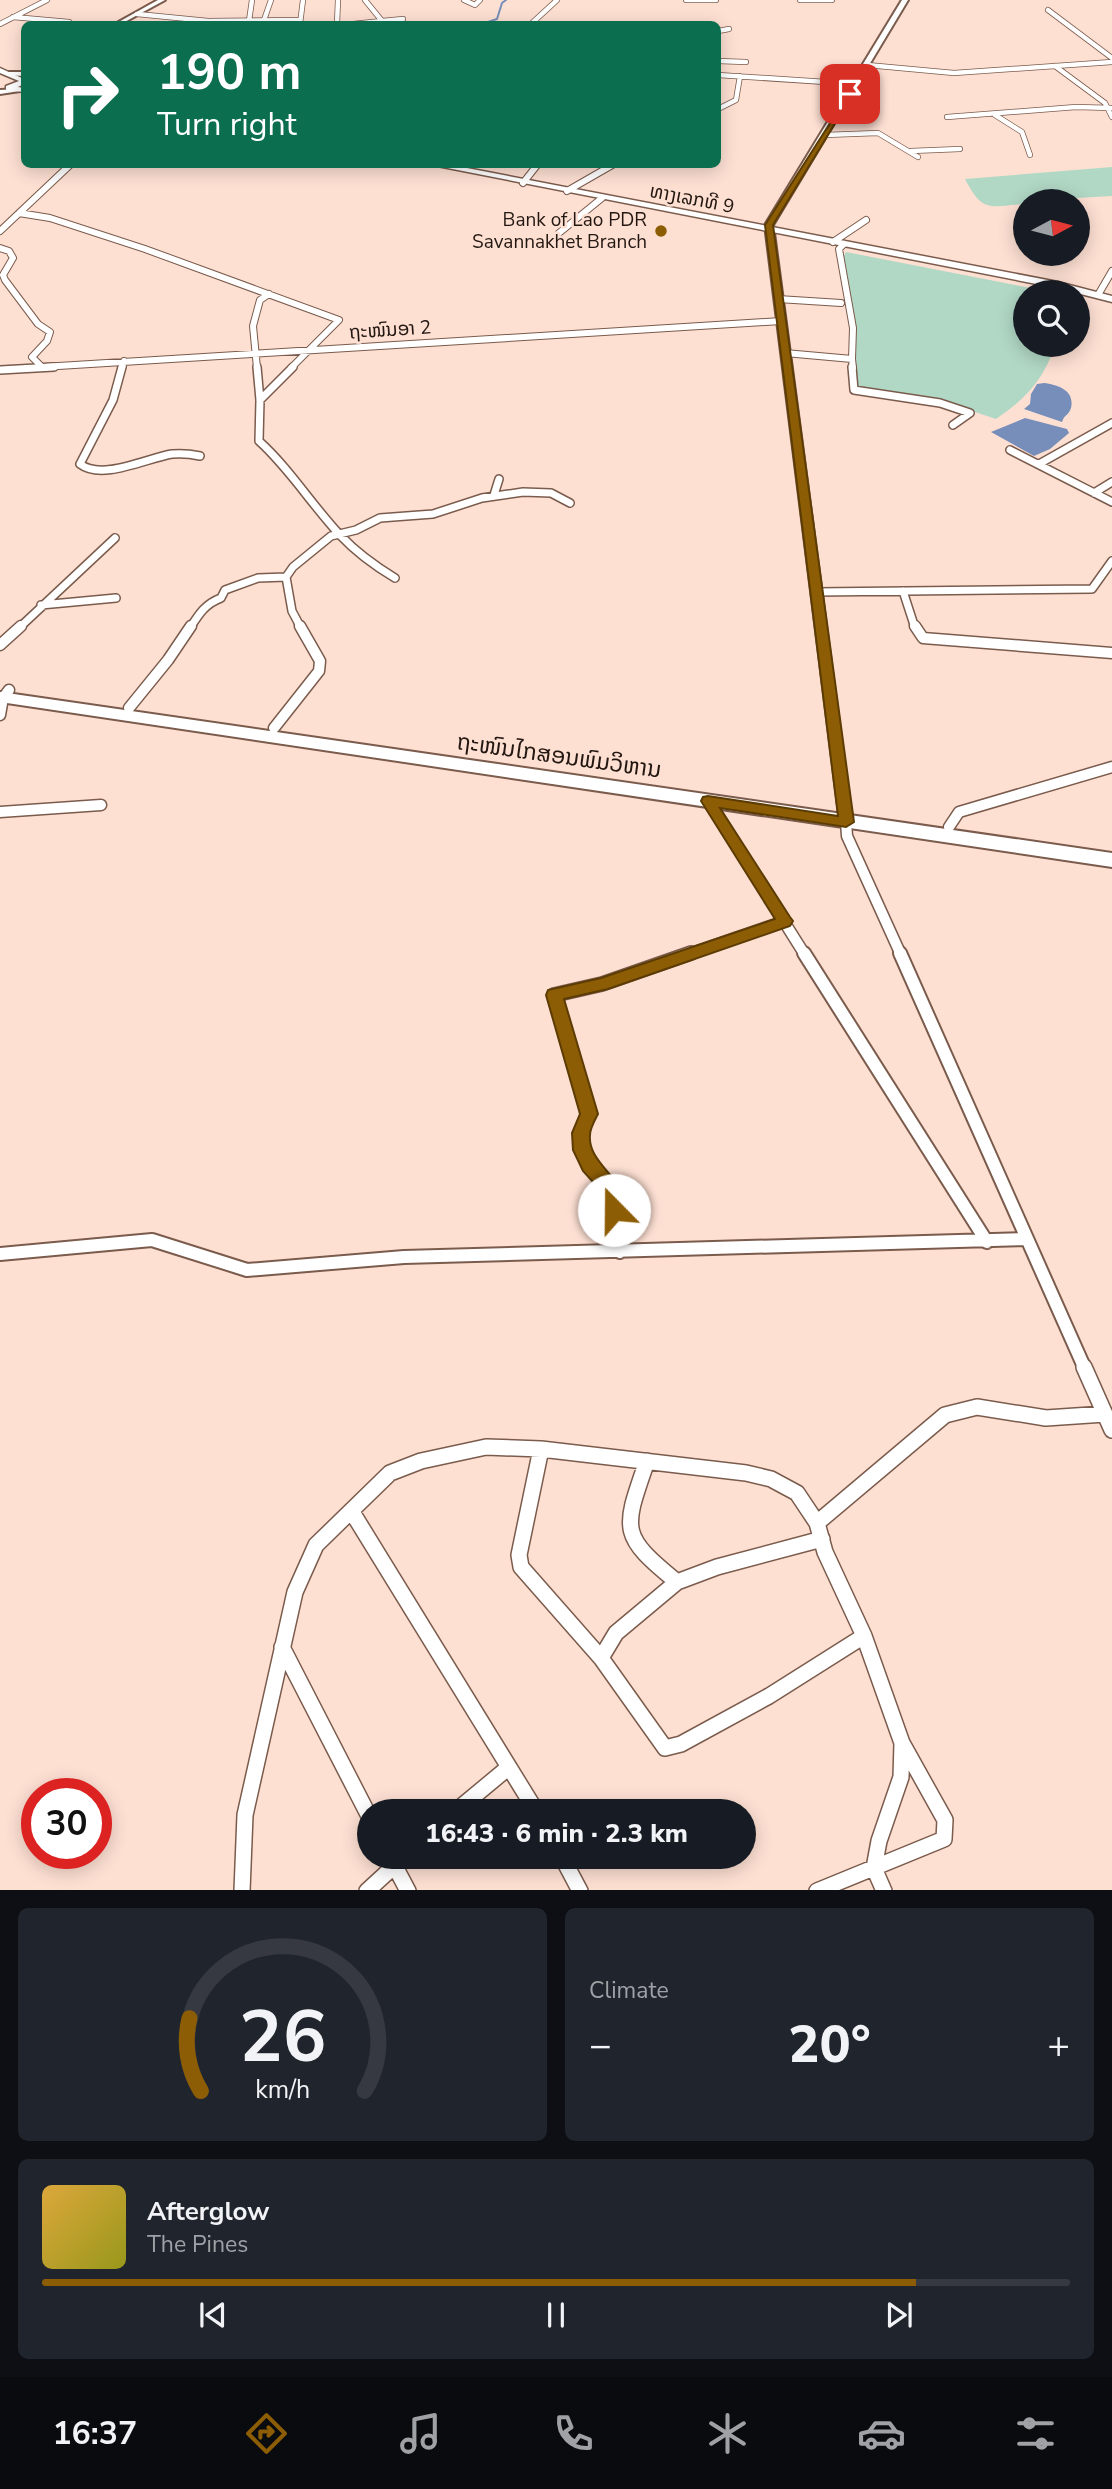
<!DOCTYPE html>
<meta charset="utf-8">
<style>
:root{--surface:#171b24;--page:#20242c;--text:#f1f3f6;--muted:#9ea1a6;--line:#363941;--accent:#8d5d05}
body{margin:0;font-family:"Nunito Sans","Noto Sans Lao",sans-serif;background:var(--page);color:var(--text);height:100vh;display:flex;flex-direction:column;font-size:26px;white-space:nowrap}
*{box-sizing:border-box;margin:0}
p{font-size:23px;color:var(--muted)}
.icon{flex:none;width:38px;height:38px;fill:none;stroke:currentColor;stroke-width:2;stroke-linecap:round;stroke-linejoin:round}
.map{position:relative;height:1890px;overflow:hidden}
.panel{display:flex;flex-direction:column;gap:18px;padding:18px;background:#0d0f14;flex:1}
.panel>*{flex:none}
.top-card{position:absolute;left:21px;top:21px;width:700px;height:147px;border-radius:10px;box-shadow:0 4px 18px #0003;background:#0b6e4f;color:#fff;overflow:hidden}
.needle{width:46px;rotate:83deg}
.controls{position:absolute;left:1013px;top:189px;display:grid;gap:14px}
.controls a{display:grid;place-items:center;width:77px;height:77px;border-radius:50%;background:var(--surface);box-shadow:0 4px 18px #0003;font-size:35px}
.speed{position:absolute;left:21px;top:1778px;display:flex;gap:14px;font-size:35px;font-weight:700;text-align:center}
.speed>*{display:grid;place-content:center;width:91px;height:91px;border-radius:50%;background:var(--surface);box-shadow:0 4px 18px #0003;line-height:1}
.speed .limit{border:10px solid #d22;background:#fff;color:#111}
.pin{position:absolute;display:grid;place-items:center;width:60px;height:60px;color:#fff;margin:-30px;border-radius:14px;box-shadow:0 4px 10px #0006}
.me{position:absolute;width:77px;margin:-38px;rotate:338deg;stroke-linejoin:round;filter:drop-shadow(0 0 5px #0008)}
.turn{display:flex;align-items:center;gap:24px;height:147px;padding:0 21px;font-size:32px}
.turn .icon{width:91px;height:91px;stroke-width:2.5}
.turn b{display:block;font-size:49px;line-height:60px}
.big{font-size:52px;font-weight:800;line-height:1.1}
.panel .widget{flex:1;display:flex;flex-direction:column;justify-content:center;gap:10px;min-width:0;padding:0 24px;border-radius:10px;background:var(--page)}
.panel .dial{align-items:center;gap:0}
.dial svg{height:182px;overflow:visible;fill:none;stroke:var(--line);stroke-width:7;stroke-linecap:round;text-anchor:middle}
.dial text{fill:var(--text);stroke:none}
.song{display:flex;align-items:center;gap:21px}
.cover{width:84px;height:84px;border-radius:10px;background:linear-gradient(135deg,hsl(40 70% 55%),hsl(60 70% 35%))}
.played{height:7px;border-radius:4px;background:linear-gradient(90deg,var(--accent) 85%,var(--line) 85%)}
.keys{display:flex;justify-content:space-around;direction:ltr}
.heat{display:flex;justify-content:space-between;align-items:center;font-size:38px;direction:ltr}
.panel .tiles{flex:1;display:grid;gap:18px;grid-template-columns:1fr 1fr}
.widget:last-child{grid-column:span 2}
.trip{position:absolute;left:357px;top:1799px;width:399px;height:70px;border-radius:35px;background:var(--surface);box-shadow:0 4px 18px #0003;font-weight:800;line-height:70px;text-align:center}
.tab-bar{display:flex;height:112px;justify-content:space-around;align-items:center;background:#090b0e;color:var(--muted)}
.tab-bar .icon{width:49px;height:49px}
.tab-bar .active{color:var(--accent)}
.tab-bar b{font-size:32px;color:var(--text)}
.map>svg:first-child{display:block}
.green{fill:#b1d8c5}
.water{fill:#768eb9}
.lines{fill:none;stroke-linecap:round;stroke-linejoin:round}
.stream{stroke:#768eb9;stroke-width:2}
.street-far5-casing{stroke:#7a5b4c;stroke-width:6}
.street-far4-casing{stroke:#7a5b4c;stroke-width:8}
.street-far3-casing{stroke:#7a5b4c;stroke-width:10}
.street-far2-casing{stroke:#7a5b4c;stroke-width:13}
.street-far1-casing{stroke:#7a5b4c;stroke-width:16}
.street-casing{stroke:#7a5b4c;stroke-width:18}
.secondary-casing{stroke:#7a5b4c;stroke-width:4}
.primary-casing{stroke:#7a5b4c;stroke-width:3}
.highway-casing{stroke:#7a5b4c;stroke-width:4}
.street-far5{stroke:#fff;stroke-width:4.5}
.street-far4{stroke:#fff;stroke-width:6}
.street-far3{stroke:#fff;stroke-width:7}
.street-far2{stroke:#fff;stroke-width:10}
.street-far1{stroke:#fff;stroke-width:12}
.street{stroke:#fff;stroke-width:15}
.secondary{fill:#fff;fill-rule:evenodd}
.primary{fill:#fff;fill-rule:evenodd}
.highway{fill:#fff;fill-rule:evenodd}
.route{fill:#8d5d05;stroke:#5c3c03;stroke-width:2}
.poi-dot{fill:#8d5d05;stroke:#fee0d3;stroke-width:2.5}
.labels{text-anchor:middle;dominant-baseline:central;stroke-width:5;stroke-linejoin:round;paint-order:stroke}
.far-street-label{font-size:19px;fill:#231711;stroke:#fee0d3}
.far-poi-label{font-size:19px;fill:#231711;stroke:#fee0d3;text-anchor:end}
.street-label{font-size:23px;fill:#231711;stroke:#fee0d3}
</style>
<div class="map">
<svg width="1112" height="1891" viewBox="0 0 1112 1891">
<rect width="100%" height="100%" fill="#fee0d3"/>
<path class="green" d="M1112,167V196L1026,201L1025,204C990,206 983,214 965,179Z
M846,252L1051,292H1026V345H1056C1041,382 1029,396 996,419L942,401L861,389L856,386V327L842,259Z"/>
<path class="water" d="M1044,383C1058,385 1075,390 1071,408C1069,415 1064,415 1062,422L1024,409L1030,404L1031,394L1037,384Z
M1025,418L1067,429L1069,433L1050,449L1034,456L991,432Z"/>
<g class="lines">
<path class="stream" d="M482,24L497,19L502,3L506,0"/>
<defs>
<path id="street-far5" d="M464,0L475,5L480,0
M686,0H716
M800,0H832
M1048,10L1112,58
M137,14L208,21L300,20
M13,17L69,22
M264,20L271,0
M249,21L252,0
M382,21L403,19
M0,24L47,0
M300,24L303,0
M337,24L338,0
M353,24L382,21L365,0
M531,24L557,0
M718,31L729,29
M718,61L746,62
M867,65L954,73L1112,62
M1055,66L1105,103L1112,117
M718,75L856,84
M718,109L736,100L740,76
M995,115L1022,132L1030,155
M947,117L1076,107L1112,108
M825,135L878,133L918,157
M911,151L960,149"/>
<path id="street-far4" d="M523,183L538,164
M567,191L614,164
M19,213L50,218L145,249L339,320L291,368
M0,231L71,164
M559,233L602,198
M833,242L866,220
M0,248L9,251L13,258L3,275L5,280L38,324L50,332L47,341L32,357L42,367
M1098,295L1112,271
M778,299L841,303
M785,353L852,359L853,328L839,249L844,244
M852,359L853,368
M26,368L781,321
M122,368L124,361
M257,368L253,326L260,300L269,294"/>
<path id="street-far3" d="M122,367L113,400L80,464C102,481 147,458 172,454C182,453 191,454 200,456
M257,367L260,400L259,441C290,469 311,504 340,535C356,552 375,566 395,578
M852,367L854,390L940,403L970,413L953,425
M0,370L54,367
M260,400L293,367
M1010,450L1112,502
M1039,464L1112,423
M1094,493L1112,482
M494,495L499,479
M903,591L915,628
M817,592L1092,589L1112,561
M41,605L116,598
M19,628L115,538
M190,628C199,614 205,604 221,598L225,590L258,578L286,577
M301,628L292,611L286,577L293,567L331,536L356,530L380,518L433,514L482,498L523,492L551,493L570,503"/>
<path id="street-far2" d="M915,626L923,638L1112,653
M0,645L21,626
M129,708L168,660L191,626
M0,715L3,698L9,690
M274,728L319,671L320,661L300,626
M708,801L805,955
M0,812L101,805
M846,822L847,836L901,955
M949,827L959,812L1112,767
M686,955L785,921"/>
<path id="street-far1" d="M804,953L987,1242
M900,953L1085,1369
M620,1252L611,1189L589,1166L582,1150L581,1133L589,1114L554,995L602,984L691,953
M0,1254L152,1240L247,1270L404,1257L1027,1239"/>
<path id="street" d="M1084,1367L1112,1430
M647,1461C623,1530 619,1535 677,1582
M352,1512L536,1811
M817,1523L945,1415L977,1407L1046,1418L1105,1414
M822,1539L717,1567L677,1582L616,1633L601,1658L665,1748L681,1744L769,1696L864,1636
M282,1647L369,1816
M601,1658L521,1567L519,1555L541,1449L746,1473L771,1479L797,1493L817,1523L825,1552L864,1636L902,1743L945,1820L944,1839L817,1891
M456,1811L509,1767
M390,1857L408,1891
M562,1857L580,1891
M242,1891L245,1815L295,1592L316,1545L390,1473L421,1461L486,1447L541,1449
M367,1891L404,1857
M884,1891L874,1868L879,1841L901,1777L902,1743"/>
<path id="secondary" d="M158,0H165L121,24H115Z
M902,0H908L773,225L852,822L846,827L840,822L765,225Z
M8,72H24V76L6,75Z
M20,89V91L0,94V90Z"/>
<path id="primary" d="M0,68L24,79V84L18,87L24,88V92L6,90V86L19,81L0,73Z
M427,164H446L1058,282L1112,296V302L1057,288Z"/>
<path id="highway" d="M0,692L1112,853V867L0,702Z"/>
</defs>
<use href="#street-far5" class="street-far5-casing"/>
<use href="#street-far4" class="street-far4-casing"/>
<use href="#street-far3" class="street-far3-casing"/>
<use href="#street-far2" class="street-far2-casing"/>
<use href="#street-far1" class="street-far1-casing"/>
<use href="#street" class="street-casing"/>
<use href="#secondary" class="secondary-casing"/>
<use href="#primary" class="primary-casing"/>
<use href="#highway" class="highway-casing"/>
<use href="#street-far5" class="street-far5"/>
<use href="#street-far4" class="street-far4"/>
<use href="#street-far3" class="street-far3"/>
<use href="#street-far2" class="street-far2"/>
<use href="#street-far1" class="street-far1"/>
<use href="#street" class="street"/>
<use href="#secondary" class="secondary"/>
<use href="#primary" class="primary"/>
<use href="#highway" class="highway"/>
</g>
<path class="route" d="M850,92L853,94L773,225L854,822L846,827L720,808L790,917L793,921L790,926L608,989L564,999L598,1114C595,1120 590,1128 590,1135C587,1167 636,1182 620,1215L614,1218L607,1215L602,1192L583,1171L573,1150L572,1133L580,1114L546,995L548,990L601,978L775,919L701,801L703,797L708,796L838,816L765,225Z"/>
<circle class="poi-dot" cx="661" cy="231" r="7"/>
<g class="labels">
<g class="far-street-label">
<text transform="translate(692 199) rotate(11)">ທາງເລກທີ 9</text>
<text transform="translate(390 330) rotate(-4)">ຖະໜົນອາ 2</text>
</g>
<g class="far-poi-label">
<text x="647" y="220">Bank of Lao PDR<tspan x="647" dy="22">Savannakhet Branch</tspan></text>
</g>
<g class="street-label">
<text transform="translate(559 756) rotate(8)">ຖະໜົນໄກສອນພົມວິຫານ</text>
</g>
</g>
</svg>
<div class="controls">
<a><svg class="needle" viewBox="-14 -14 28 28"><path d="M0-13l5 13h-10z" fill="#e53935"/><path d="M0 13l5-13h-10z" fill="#9ea1a6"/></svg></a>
<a><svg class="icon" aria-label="search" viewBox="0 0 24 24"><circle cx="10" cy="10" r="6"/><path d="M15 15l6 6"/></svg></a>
</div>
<div class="speed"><div class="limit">30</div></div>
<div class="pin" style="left:850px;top:94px;background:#d93025"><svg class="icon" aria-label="arrive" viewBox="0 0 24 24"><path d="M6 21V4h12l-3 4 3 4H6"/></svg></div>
<svg class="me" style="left:614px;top:1210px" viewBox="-20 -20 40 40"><circle r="19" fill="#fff"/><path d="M0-13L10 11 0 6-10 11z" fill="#8d5d05"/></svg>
<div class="trip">16:43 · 6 min · 2.3 km</div>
<div class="top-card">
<div class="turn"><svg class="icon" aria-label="right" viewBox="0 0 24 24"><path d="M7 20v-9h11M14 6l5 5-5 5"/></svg><div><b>190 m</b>Turn right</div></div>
</div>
</div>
<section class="panel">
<div class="tiles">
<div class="widget dial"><svg viewBox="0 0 100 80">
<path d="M14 69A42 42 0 1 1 86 69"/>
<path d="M14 69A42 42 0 0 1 9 37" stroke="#8d5d05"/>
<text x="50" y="56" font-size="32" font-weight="700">26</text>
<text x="50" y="72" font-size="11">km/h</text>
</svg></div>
<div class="widget"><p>Climate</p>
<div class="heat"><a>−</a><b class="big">20°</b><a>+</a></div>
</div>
<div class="widget">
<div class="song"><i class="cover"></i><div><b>Afterglow</b><p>The Pines</p></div></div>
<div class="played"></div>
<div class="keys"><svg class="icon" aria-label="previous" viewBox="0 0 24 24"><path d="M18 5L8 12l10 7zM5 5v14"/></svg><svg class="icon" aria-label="pause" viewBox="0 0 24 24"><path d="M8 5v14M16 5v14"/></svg><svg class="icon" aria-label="next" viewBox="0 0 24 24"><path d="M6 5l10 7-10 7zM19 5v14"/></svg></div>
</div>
</div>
</section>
<nav class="tab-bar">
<b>16:37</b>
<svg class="icon active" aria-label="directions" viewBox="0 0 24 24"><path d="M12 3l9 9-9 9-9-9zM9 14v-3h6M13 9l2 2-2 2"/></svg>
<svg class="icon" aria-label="music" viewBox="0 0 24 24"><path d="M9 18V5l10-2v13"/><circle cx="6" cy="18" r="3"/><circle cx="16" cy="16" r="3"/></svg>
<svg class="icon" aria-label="phone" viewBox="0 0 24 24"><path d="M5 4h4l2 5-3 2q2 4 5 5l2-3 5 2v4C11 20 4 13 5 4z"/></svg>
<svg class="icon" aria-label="climate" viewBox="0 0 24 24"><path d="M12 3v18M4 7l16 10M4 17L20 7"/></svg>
<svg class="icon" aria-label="car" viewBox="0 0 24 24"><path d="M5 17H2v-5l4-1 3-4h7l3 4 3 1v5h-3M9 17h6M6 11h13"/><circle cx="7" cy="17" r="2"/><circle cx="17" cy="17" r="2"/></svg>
<svg class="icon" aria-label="filters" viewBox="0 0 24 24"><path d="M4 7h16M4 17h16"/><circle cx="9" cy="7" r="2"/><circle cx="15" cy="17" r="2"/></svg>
</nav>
